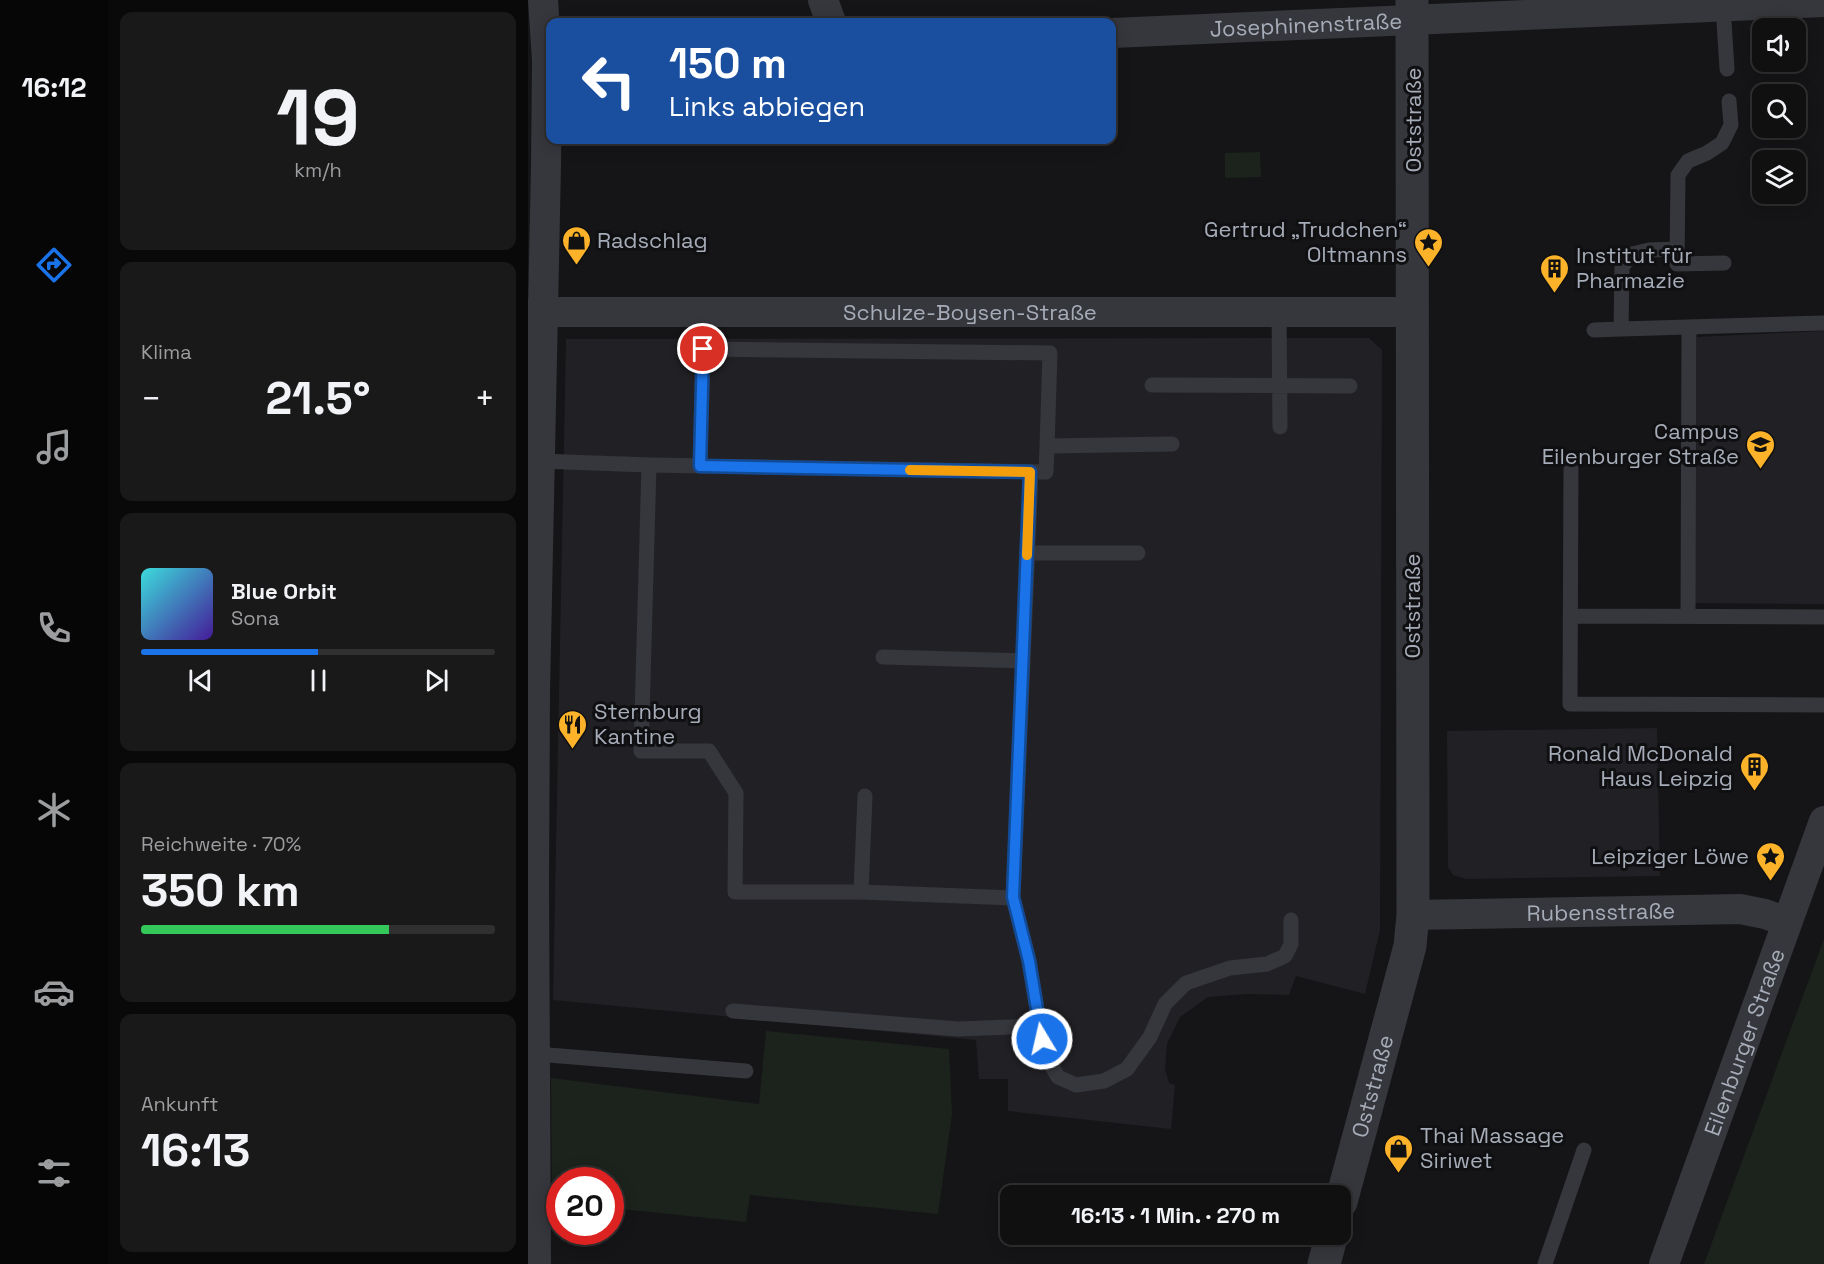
<!DOCTYPE html>
<html lang="de">
<meta charset="utf-8">
<style>
:root{--surface:#101011;--page:#19191a;--text:#f1f3f6;--muted:#9c9d9f;--line:#303031;--accent:#1a73e8}
body{margin:0;font-family:"Space Grotesk",sans-serif;background:var(--page);color:var(--text);height:100vh;display:flex;flex-direction:column;font-size:22px;white-space:nowrap}
*{box-sizing:border-box;margin:0}
p{font-size:20px;color:var(--muted)}
.icon{flex:none;width:33px;height:33px;fill:none;stroke:currentColor;stroke-width:2;stroke-linecap:round;stroke-linejoin:round}
.map{position:relative;flex:1;overflow:hidden}
.panel{display:flex;flex-direction:column;gap:12px;padding:12px;background:#090909;width:420px}
.panel>*{flex:none}
.guide{position:absolute;left:18px;top:18px;width:570px;height:126px;border-radius:12px;box-shadow:0 3px 15px #0003,0 0 0 2px var(--line);background:#1a4fa0;color:#fff;overflow:hidden}
.controls{position:absolute;left:1224px;top:18px;display:grid;gap:12px}
.controls a{display:grid;place-items:center;width:54px;height:54px;border-radius:12px;background:var(--surface);box-shadow:0 3px 15px #0003,0 0 0 2px var(--line);font-size:30px}
.speed{position:absolute;left:18px;top:1167px;display:flex;gap:12px;font-size:30px;font-weight:700;text-align:center}
.speed>*{display:grid;place-content:center;width:78px;height:78px;border-radius:50%;background:var(--surface);box-shadow:0 3px 15px #0003,0 0 0 2px var(--line);line-height:1}
.speed .limit{border:9px solid #d22;background:#fff;color:#111}
.pin{position:absolute;display:grid;place-items:center;width:51px;height:51px;color:#fff;margin:-26px;border:3px solid #fff;border-radius:50%;box-shadow:0 2px 6px #0007}
.me{position:absolute;width:66px;margin:-33px;rotate:351deg;stroke-linejoin:round;filter:drop-shadow(0 0 4px #0008)}
.turn{display:flex;align-items:center;gap:21px;height:126px;padding:0 24px;font-size:27px}
.turn .icon{width:78px;height:78px;stroke-width:2.5}
.turn b{display:block;font-size:42px;line-height:51px}
.big{font-size:45px;font-weight:700;line-height:1.1}
.panel .widget{flex:1;display:flex;flex-direction:column;justify-content:center;gap:9px;min-width:0;padding:0 21px;border-radius:12px;background:var(--page)}
.panel .dial{align-items:center;gap:0}
.dial b{font-size:78px;line-height:1}
.song{display:flex;align-items:center;gap:18px}
.cover{width:72px;height:72px;border-radius:9px;background:linear-gradient(135deg,hsl(180 70% 55%),hsl(260 70% 35%))}
.played{height:6px;border-radius:3px;background:linear-gradient(90deg,var(--accent) 50%,var(--line) 50%)}
.keys{display:flex;justify-content:space-around;direction:ltr}
.heat{display:flex;justify-content:space-between;align-items:center;font-size:33px;direction:ltr}
.charge{height:9px;border-radius:4px;background:linear-gradient(90deg,#34c759 70%,var(--line) 0)}
.trip{position:absolute;left:472px;top:1185px;width:351px;height:60px;border-radius:12px;background:var(--surface);box-shadow:0 3px 15px #0003,0 0 0 2px var(--line);font-weight:700;line-height:60px;text-align:center}
main{display:flex;flex:1;min-height:0}
.menu{display:flex;flex-direction:column;width:108px;justify-content:space-around;align-items:center;background:#060607;color:var(--muted)}
.menu .icon{width:42px;height:42px}
.menu .active{color:var(--accent)}
.menu b{font-size:27px;color:var(--text)}
.map>svg:first-child{display:block}
.built{fill:#212125}
.green{fill:#1b231c}
.lines{fill:none;stroke-linecap:round;stroke-linejoin:round}
.service{stroke:#36373d;stroke-width:15}
.minor{stroke:#36373d;stroke-width:30}
.tertiary{stroke:#36373d;stroke-width:33}
.route-casing{stroke:#114b97;stroke-width:15}
.route{stroke:#1a73e8;stroke-width:10}
.slow{stroke:#f59e0b;stroke-width:10}
.labels{text-anchor:middle;dominant-baseline:central;stroke-width:6;stroke-linejoin:round;paint-order:stroke}
.street-label{font-size:22px;fill:#a6acb8;stroke:#101012}
.poi-label{font-size:22px;fill:#a6acb8;stroke:#101012;text-anchor:end}
</style>
<main>
<nav class="menu">
<b>16:12</b>
<svg class="icon active" aria-label="directions" viewBox="0 0 24 24"><path d="M12 3l9 9-9 9-9-9zM9 14v-3h6M13 9l2 2-2 2"/></svg>
<svg class="icon" aria-label="music" viewBox="0 0 24 24"><path d="M9 18V5l10-2v13"/><circle cx="6" cy="18" r="3"/><circle cx="16" cy="16" r="3"/></svg>
<svg class="icon" aria-label="phone" viewBox="0 0 24 24"><path d="M5 4h4l2 5-3 2q2 4 5 5l2-3 5 2v4C11 20 4 13 5 4z"/></svg>
<svg class="icon" aria-label="climate" viewBox="0 0 24 24"><path d="M12 3v18M4 7l16 10M4 17L20 7"/></svg>
<svg class="icon" aria-label="car" viewBox="0 0 24 24"><path d="M5 17H2v-5l4-1 3-4h7l3 4 3 1v5h-3M9 17h6M6 11h13"/><circle cx="7" cy="17" r="2"/><circle cx="17" cy="17" r="2"/></svg>
<svg class="icon" aria-label="filters" viewBox="0 0 24 24"><path d="M4 7h16M4 17h16"/><circle cx="9" cy="7" r="2"/><circle cx="15" cy="17" r="2"/></svg>
</nav>
<section class="panel">
<div class="widget dial"><b>19</b><p>km/h</p></div>
<div class="widget"><p>Klima</p>
<div class="heat"><a>−</a><b class="big">21.5°</b><a>+</a></div>
</div>
<div class="widget">
<div class="song"><i class="cover"></i><div><b>Blue Orbit</b><p>Sona</p></div></div>
<div class="played"></div>
<div class="keys"><svg class="icon" aria-label="previous" viewBox="0 0 24 24"><path d="M18 5L8 12l10 7zM5 5v14"/></svg><svg class="icon" aria-label="pause" viewBox="0 0 24 24"><path d="M8 5v14M16 5v14"/></svg><svg class="icon" aria-label="next" viewBox="0 0 24 24"><path d="M6 5l10 7-10 7zM19 5v14"/></svg></div>
</div>
<div class="widget"><p>Reichweite · 70%</p><b class="big">350 km</b><div class="charge"></div></div>
<div class="widget"><p>Ankunft</p><b class="big">16:13</b></div>
</section>
<div class="map">
<svg width="1296" height="1264" viewBox="0 0 1296 1264">
<rect width="100%" height="100%" fill="#151517"/>
<path class="built" d="M1296,331V604L1167,603L1169,337Z
M841,338L854,350L852,930L837,994L768,976L761,995L719,994L680,997L652,1017L639,1044L637,1069L641,1083L647,1085L643,1129L480,1111V1079H451L448,1040L25,1000L38,339Z
M1129,728L1132,876L938,879L925,875L920,867L919,731Z"/>
<path class="green" d="M732,152L733,177L697,178V153Z
M1296,939V1264H1176Z
M238,1031L421,1049L424,1114L410,1214L222,1195L218,1222L83,1208L82,1180H32L31,1202L24,1201L23,1078L231,1104Z"/>
<g class="lines">
<path class="service" d="M1195,6L1199,69
M1149,249L1121,250L1104,254L1094,267L1093,329L1296,323
M1196,263L1149,264L1150,175L1160,161L1179,153L1194,143L1203,125L1201,101
M751,312L752,427
M1066,330L1093,329
M624,385L822,386
M12,461L121,465L518,472L519,446L644,444
M121,465L113,751H181L208,793L207,892H333
M172,466L175,349L522,353L519,446
M1043,466L1042,704L1296,705
M499,553H610
M1042,616L1296,617
M1160,616L1161,327
M355,657L495,661
M337,796L333,892L485,898L503,472
M485,898L501,961L516,1053L530,1077L548,1085L576,1081L599,1069L622,1037L637,1004L658,983L702,968L739,964L757,956L763,944V920
M205,1011L430,1029L512,1026
M8,1054L218,1071
M1017,1264L1056,1150"/>
<g class="minor">
<path d="M295,0L303,22"/>
<path id="s1" d="M584,33L1296,2"/>
<path id="s2" d="M0,314L16,312H885"/>
<path id="s3" d="M885,915L1212,909L1237,914L1259,922"/>
<path d="M8,1264L6,886L7,692L18,166L19,60L15,0"/>
<path id="s4" d="M1136,1264L1296,821"/>
</g>
<g class="tertiary">
<path id="s5" d="M813,1202L882,946L885,915L884,0"/>
<path d="M796,1264L804,1234"/>
</g>
</g>
<g class="lines">
<defs>
<path id="route" d="M175,349L172,466L502,472L485,897L501,961L514,1039"/>
</defs>
<use href="#route" class="route-casing"/>
<use href="#route" class="route"/>
<path class="slow" d="M382,470L502,472L499,555"/>
</g>
<defs>
<symbol id="shop-pin" viewBox="-11 -11 22 30"><path d="M0 17L-7.5 6A9.5 9.5 0 1 1 7.5 6Z" fill="#fcb329" stroke="#101012"/><path d="M-5-2.5h2.3a2.7 3.5 0 0 1 5.4 0H5L5.5 6h-11ZM-1.5-2.5h3a1.5 2.3 0 0 0-3 0Z" fill="#111"/></symbol>
<symbol id="sight-pin" viewBox="-11 -11 22 30"><path d="M0 17L-7.5 6A9.5 9.5 0 1 1 7.5 6Z" fill="#fcb329" stroke="#101012"/><path d="M0-6L1.8-2.2L6-1.7L2.9 1.2L3.7 5.4L0 3.3L-3.7 5.4L-2.9 1.2L-6-1.7L-1.8-2.2Z" fill="#111"/></symbol>
<symbol id="building-pin" viewBox="-11 -11 22 30"><path d="M0 17L-7.5 6A9.5 9.5 0 1 1 7.5 6Z" fill="#fcb329" stroke="#101012"/><path d="M-4-6H4V6H1V3H-1V6H-4ZM-2.5-4.3h1.7v1.8h-1.7ZM.8-4.3h1.7v1.8H.8ZM-2.5-1h1.7V.8h-1.7ZM.8-1h1.7V.8H.8Z" fill="#111"/></symbol>
<symbol id="university-pin" viewBox="-11 -11 22 30"><path d="M0 17L-7.5 6A9.5 9.5 0 1 1 7.5 6Z" fill="#fcb329" stroke="#101012"/><path d="M0-5L7-2L0 1L-7-2ZM-4 1L0 2.5L4 1V4Q0 6-4 4Z" fill="#111"/></symbol>
<symbol id="restaurant-pin" viewBox="-11 -11 22 30"><path d="M0 17L-7.5 6A9.5 9.5 0 1 1 7.5 6Z" fill="#fcb329" stroke="#101012"/><path d="M-5-6h1v4h1v-4h1v4h1v-4h1v5L-1.5 .5V6h-2V.5L-5-1ZM5-6V6H3V1.5H1.5Q1.5-4 5-6Z" fill="#111"/></symbol>
</defs>
<g fill-rule="evenodd">
<use href="#shop-pin" x="32" y="224" width="33" height="45"/>
<use href="#sight-pin" x="884" y="226" width="33" height="45"/>
<use href="#building-pin" x="1010" y="252" width="33" height="45"/>
<use href="#university-pin" x="1216" y="428" width="33" height="45"/>
<use href="#restaurant-pin" x="28" y="708" width="33" height="45"/>
<use href="#building-pin" x="1210" y="750" width="33" height="45"/>
<use href="#sight-pin" x="1226" y="840" width="33" height="45"/>
<use href="#shop-pin" x="854" y="1132" width="33" height="45"/>
</g>
<g class="labels">
<g class="street-label">
<text stroke="none"><textPath href="#s1" startOffset="194">Josephinenstraße</textPath></text>
<text transform="translate(885 120) rotate(-90)">Oststraße</text>
<text stroke="none"><textPath href="#s2" startOffset="442">Schulze-Boysen-Straße</textPath></text>
<text transform="translate(884 606) rotate(-90)">Oststraße</text>
<text stroke="none"><textPath href="#s3" startOffset="188">Rubensstraße</textPath></text>
<text stroke="none"><textPath href="#s4" startOffset="236">Eilenburger Straße</textPath></text>
<text stroke="none"><textPath href="#s5" startOffset="120">Oststraße</textPath></text>
</g>
<g class="poi-label">
<text x="879" y="229">Gertrud „Trudchen“<tspan x="879" dy="25">Oltmanns</tspan></text>
<text x="69" y="240" text-anchor="start">Radschlag</text>
<text x="1048" y="255" text-anchor="start">Institut für<tspan x="1048" dy="25">Pharmazie</tspan></text>
<text x="1211" y="431">Campus<tspan x="1211" dy="25">Eilenburger Straße</tspan></text>
<text x="66" y="711" text-anchor="start">Sternburg<tspan x="66" dy="25">Kantine</tspan></text>
<text x="1205" y="753">Ronald McDonald<tspan x="1205" dy="25">Haus Leipzig</tspan></text>
<text x="1221" y="856">Leipziger Löwe</text>
<text x="892" y="1135" text-anchor="start">Thai Massage<tspan x="892" dy="25">Siriwet</tspan></text>
</g>
</g>
</svg>
<div class="controls">
<a><svg class="icon" aria-label="sound" viewBox="0 0 24 24"><path d="M4 9h4l5-4v14l-5-4H4zM17 9q2 3 0 6"/></svg></a>
<a><svg class="icon" aria-label="search" viewBox="0 0 24 24"><circle cx="10" cy="10" r="6"/><path d="M15 15l6 6"/></svg></a>
<a><svg class="icon" aria-label="layers" viewBox="0 0 24 24"><path d="M12 4l9 5-9 5-9-5zM3 14l9 5 9-5"/></svg></a>
</div>
<div class="speed"><div class="limit">20</div></div>
<div class="pin" style="left:175px;top:349px;background:#d93025"><svg class="icon" aria-label="arrive" viewBox="0 0 24 24"><path d="M6 21V4h12l-3 4 3 4H6"/></svg></div>
<svg class="me" style="left:514px;top:1039px" viewBox="-20 -20 40 40"><circle r="17" fill="#1a73e8" stroke="#fff" stroke-width="3"/><path d="M0-11L8 9 0 5-8 9z" fill="#fff"/></svg>
<div class="trip">16:13 · 1 Min. · 270 m</div>
<div class="guide">
<div class="turn"><svg class="icon" aria-label="left" viewBox="0 0 24 24"><path d="M17 20v-9H6M10 6l-5 5 5 5"/></svg><div><b>150 m</b>Links abbiegen</div></div>
</div>
</div>
</main>
